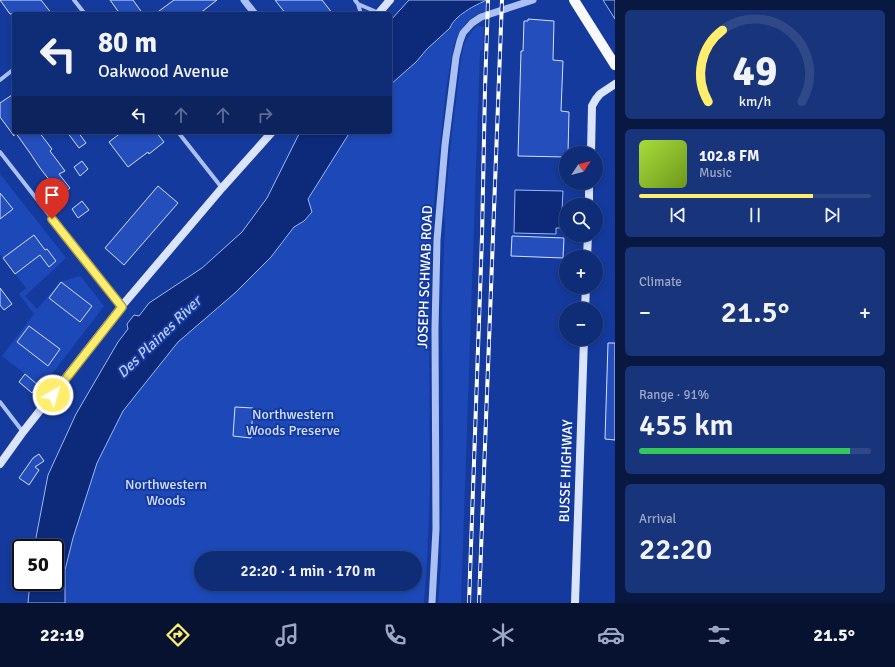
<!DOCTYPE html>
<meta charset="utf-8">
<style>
:root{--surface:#0f2c76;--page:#18347b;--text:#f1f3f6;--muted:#9ba7c5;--line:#2f4888;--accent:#ffed6d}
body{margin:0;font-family:Signika,sans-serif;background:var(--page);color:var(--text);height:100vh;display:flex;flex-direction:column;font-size:15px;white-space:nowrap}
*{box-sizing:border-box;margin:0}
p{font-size:13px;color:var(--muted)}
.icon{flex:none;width:22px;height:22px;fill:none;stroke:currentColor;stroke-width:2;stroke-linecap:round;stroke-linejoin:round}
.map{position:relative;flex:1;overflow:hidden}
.sheet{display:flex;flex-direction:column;gap:10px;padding:10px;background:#081841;width:280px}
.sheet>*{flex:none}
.banner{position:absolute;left:12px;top:12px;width:380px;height:122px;border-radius:4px;box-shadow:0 2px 6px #0003,0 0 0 1px var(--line);background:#0f2c76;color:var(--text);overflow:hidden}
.needle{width:26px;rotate:55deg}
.buttons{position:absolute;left:559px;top:146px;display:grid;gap:8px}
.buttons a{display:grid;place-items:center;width:44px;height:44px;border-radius:50%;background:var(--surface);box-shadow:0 2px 6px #0003,0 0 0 1px var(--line);font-size:20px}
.speed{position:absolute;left:12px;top:539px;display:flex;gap:8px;font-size:20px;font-weight:700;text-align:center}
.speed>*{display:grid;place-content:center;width:52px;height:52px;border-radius:50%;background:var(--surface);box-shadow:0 2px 6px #0003,0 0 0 1px var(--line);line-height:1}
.speed .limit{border:2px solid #111;border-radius:6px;background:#fff;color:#111}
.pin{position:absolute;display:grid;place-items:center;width:34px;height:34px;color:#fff;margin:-41px -17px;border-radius:50% 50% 50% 0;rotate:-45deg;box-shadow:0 0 4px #0007}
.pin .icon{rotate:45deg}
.me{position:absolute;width:44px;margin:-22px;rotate:38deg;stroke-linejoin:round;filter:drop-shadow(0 0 3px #0008)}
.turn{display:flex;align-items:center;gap:14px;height:84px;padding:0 20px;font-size:18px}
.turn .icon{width:52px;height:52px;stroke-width:2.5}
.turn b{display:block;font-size:28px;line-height:34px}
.lanes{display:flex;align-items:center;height:38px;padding:0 20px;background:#0003;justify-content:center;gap:20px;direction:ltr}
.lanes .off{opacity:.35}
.big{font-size:30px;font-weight:600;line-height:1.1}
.sheet .card{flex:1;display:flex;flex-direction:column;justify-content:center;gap:6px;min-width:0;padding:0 14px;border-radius:6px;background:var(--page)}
.sheet .dial{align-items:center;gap:0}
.dial svg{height:104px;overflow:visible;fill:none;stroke:var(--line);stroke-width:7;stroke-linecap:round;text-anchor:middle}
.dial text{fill:var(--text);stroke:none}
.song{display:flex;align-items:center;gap:12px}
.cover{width:48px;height:48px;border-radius:6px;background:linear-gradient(135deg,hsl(80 70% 55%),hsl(80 70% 35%))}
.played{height:4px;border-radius:2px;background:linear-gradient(90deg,var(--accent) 75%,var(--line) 75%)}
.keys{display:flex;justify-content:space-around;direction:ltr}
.heat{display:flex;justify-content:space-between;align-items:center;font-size:22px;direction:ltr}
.charge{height:6px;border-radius:3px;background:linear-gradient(90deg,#34c759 91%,var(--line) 0)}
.trip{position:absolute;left:194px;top:551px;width:228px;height:40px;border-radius:20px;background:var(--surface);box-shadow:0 2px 6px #0003,0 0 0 1px var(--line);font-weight:600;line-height:40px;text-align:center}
.menu{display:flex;height:64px;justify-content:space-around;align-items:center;background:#06122f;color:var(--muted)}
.menu .icon{width:28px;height:28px}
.menu .current{color:var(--accent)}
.menu b{font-size:18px;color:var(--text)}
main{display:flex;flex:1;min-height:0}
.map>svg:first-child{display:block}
.green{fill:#1c49b7;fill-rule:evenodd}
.water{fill:#0d2a7a;stroke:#9db8f6}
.building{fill:#234ebc;stroke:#d3dffd}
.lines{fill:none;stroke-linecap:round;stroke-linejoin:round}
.minor{stroke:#abc0f3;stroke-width:4}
.tertiary{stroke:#abc0f3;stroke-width:7}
.secondary{stroke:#dbe4fd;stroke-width:8}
.primary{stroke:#f7f9ff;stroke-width:10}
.rail-casing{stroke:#fff;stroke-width:4}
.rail{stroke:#143a9d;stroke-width:2.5;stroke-dasharray:8;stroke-linecap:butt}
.route-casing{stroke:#a69a47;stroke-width:10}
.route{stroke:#ffed6d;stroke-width:7}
.labels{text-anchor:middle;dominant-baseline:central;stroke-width:4;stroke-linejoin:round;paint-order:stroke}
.street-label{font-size:14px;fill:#fff;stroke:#143a9d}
.park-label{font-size:14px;fill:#d3dffd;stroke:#143a9d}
.water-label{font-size:15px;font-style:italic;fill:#b8cbfa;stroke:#143a9d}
</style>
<main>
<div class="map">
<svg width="615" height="603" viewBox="0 0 615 603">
<rect width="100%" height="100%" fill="#143a9d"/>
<path class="green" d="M485,1V11L476,15L467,22L460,31L454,44L447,83L437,170L431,236L429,322L430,487L427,560L424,603H65V570L73,538L97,463L123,411L178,342L235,293L271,257L294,227L304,221L308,199L350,132H390V85C414,64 436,41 458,17H460L462,14ZM201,558H415V584H201Z
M478,25L482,27H484L483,50L480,51L461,603H438L441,565L443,435L442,305L445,223L444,216C448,175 451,134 457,93C459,78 460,60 464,45C467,37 472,30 478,25Z
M0,174L104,306L42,387L2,356L34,314L19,294L26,288L0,254ZM66,258L80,276L60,282L37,309L25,296Z"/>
<path class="water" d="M409,0H487C475,5 454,16 450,28L427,49L416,62L390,85V21Z
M603,0H615V19Z
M300,132H350L308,199L312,212L304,221L294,227L271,257L235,293L178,342L123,411L97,463L73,538L65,570V603H28L30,582H55V548H34L48,475L76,414L118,342L128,329L127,324L134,315L139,316L149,303L202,268L242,232L267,198Z
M515,190L563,191L561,228H556V234L514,233Z"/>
<path class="building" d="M0,0H41L52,14H10Z
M110,0H133L143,14H120Z
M174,0H217L199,14H155Z
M275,0H322L333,14H286Z
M528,19L554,21L553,60L563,61L561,111L569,112L568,153H566V157L518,156L521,51H523L524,21H528Z
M12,95L14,99V136L0,117V103Z
M15,132H39L52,149L50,151L65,171L59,174L70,188L61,195L40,168L30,153Z
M67,132H78L86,143L79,148Z
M122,132H156L164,142L149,154L148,152L128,167L109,142Z
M82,161L88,169L80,176L74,167Z
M158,186L178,203L124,265L105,248Z
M0,193L13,209L0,219Z
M82,201L89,210L78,218L72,209Z
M34,235L45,250L47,249L56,261L49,267L40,255L15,274L3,258Z
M512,236L564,238L563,258L511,256Z
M61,282L92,306L80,322L49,298Z
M0,288L12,304L4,310L0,305Z
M29,326L60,349L48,366L17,342Z
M608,343H615V440L605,439Z
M25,374L38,385L32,393L19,382Z
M235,407L253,408L251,438L233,436Z
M39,454L44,461L35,467L39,470L29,485L19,478L33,458Z"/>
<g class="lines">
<path class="minor" d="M74,0L85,14
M355,0L358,4L361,14
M358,4L379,13
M0,80L14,69
M178,132L222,188
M0,152L121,307
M0,402L23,432"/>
<path class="tertiary" d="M244,0L255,14
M432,603L436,529L435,329L437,240L445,145L456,57L460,41L463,33L472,23L481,17L533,0"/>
<path class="secondary" d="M378,14L390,0
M591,153L592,106L596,99L600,94L615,84
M589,205V183
M587,257L588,235
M585,309L586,287
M0,464L23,432L121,307L222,188L272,132
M575,603L584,339"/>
<path class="primary" d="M574,0L615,65"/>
<defs>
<path id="rail" d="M469,603L482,236L485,89L488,0
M479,603L502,0"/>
</defs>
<use href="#rail" class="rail-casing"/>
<use href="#rail" class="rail"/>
</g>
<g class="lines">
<defs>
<path id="route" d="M52,219L122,307L53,395"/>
</defs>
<use href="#route" class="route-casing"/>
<use href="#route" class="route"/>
</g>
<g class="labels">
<g class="street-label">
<text transform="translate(425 277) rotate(-88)">JOSEPH SCHWAB ROAD</text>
<text transform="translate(566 471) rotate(-88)">BUSSE HIGHWAY</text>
</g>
<g class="park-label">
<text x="293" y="414">Northwestern<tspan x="293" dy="16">Woods Preserve</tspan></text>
<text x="166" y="484">Northwestern<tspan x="166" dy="16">Woods</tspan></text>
</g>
<g class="water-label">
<text transform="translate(159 337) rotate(-44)">Des Plaines River</text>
</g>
</g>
</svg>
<div class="buttons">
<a><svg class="needle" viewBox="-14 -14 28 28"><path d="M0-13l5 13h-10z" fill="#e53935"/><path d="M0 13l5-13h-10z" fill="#9ba7c5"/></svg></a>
<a><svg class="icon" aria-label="search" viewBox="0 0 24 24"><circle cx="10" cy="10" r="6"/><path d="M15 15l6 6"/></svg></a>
<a>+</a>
<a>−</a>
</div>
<div class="speed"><div class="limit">50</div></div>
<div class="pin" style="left:52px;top:219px;background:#d93025"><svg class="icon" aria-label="arrive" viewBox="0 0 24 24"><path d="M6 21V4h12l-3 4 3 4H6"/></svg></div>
<svg class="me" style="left:53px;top:395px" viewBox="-20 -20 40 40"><circle r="17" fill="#ffed6d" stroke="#fff" stroke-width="3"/><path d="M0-11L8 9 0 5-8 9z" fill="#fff"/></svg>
<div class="trip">22:20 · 1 min · 170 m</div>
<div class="banner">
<div class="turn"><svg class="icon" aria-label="left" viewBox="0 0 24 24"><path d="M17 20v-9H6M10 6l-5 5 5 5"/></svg><div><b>80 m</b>Oakwood Avenue</div></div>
<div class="lanes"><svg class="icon" aria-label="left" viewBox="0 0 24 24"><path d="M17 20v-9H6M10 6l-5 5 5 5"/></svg><svg class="icon off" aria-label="ahead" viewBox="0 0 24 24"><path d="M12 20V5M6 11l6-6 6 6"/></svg><svg class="icon off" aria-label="ahead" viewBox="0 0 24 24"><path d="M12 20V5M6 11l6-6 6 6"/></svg><svg class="icon off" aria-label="right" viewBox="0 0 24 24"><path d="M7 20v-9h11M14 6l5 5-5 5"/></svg></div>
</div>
</div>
<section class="sheet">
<div class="card dial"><svg viewBox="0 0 100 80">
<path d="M14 69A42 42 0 1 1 86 69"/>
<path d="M14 69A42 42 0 0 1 25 14" stroke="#ffed6d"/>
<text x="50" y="56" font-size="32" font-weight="700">49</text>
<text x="50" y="72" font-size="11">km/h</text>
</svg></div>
<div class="card">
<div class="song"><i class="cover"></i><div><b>102.8 FM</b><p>Music</p></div></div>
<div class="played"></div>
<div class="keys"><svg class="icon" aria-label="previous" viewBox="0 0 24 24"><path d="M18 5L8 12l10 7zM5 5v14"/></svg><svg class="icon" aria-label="pause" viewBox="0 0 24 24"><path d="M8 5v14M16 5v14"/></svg><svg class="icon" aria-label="next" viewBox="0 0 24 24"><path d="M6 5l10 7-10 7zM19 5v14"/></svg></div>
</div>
<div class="card"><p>Climate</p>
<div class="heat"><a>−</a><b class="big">21.5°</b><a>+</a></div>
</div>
<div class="card"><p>Range · 91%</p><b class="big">455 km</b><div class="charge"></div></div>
<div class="card"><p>Arrival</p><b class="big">22:20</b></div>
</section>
</main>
<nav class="menu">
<b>22:19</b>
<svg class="icon current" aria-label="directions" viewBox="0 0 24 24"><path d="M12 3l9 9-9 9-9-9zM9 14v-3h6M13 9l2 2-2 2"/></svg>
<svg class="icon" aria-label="music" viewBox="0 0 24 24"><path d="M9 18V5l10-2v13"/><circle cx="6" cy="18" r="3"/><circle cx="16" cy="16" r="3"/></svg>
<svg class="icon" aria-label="phone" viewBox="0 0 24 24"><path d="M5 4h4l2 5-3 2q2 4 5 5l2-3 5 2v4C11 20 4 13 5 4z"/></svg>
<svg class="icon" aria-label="climate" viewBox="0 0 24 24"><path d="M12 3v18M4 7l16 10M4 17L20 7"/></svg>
<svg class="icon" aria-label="car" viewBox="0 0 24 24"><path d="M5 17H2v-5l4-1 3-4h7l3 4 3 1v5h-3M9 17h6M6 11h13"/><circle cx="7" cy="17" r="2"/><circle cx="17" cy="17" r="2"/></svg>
<svg class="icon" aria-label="filters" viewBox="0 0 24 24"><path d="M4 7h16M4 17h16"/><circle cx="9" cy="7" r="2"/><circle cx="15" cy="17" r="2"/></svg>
<b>21.5°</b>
</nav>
